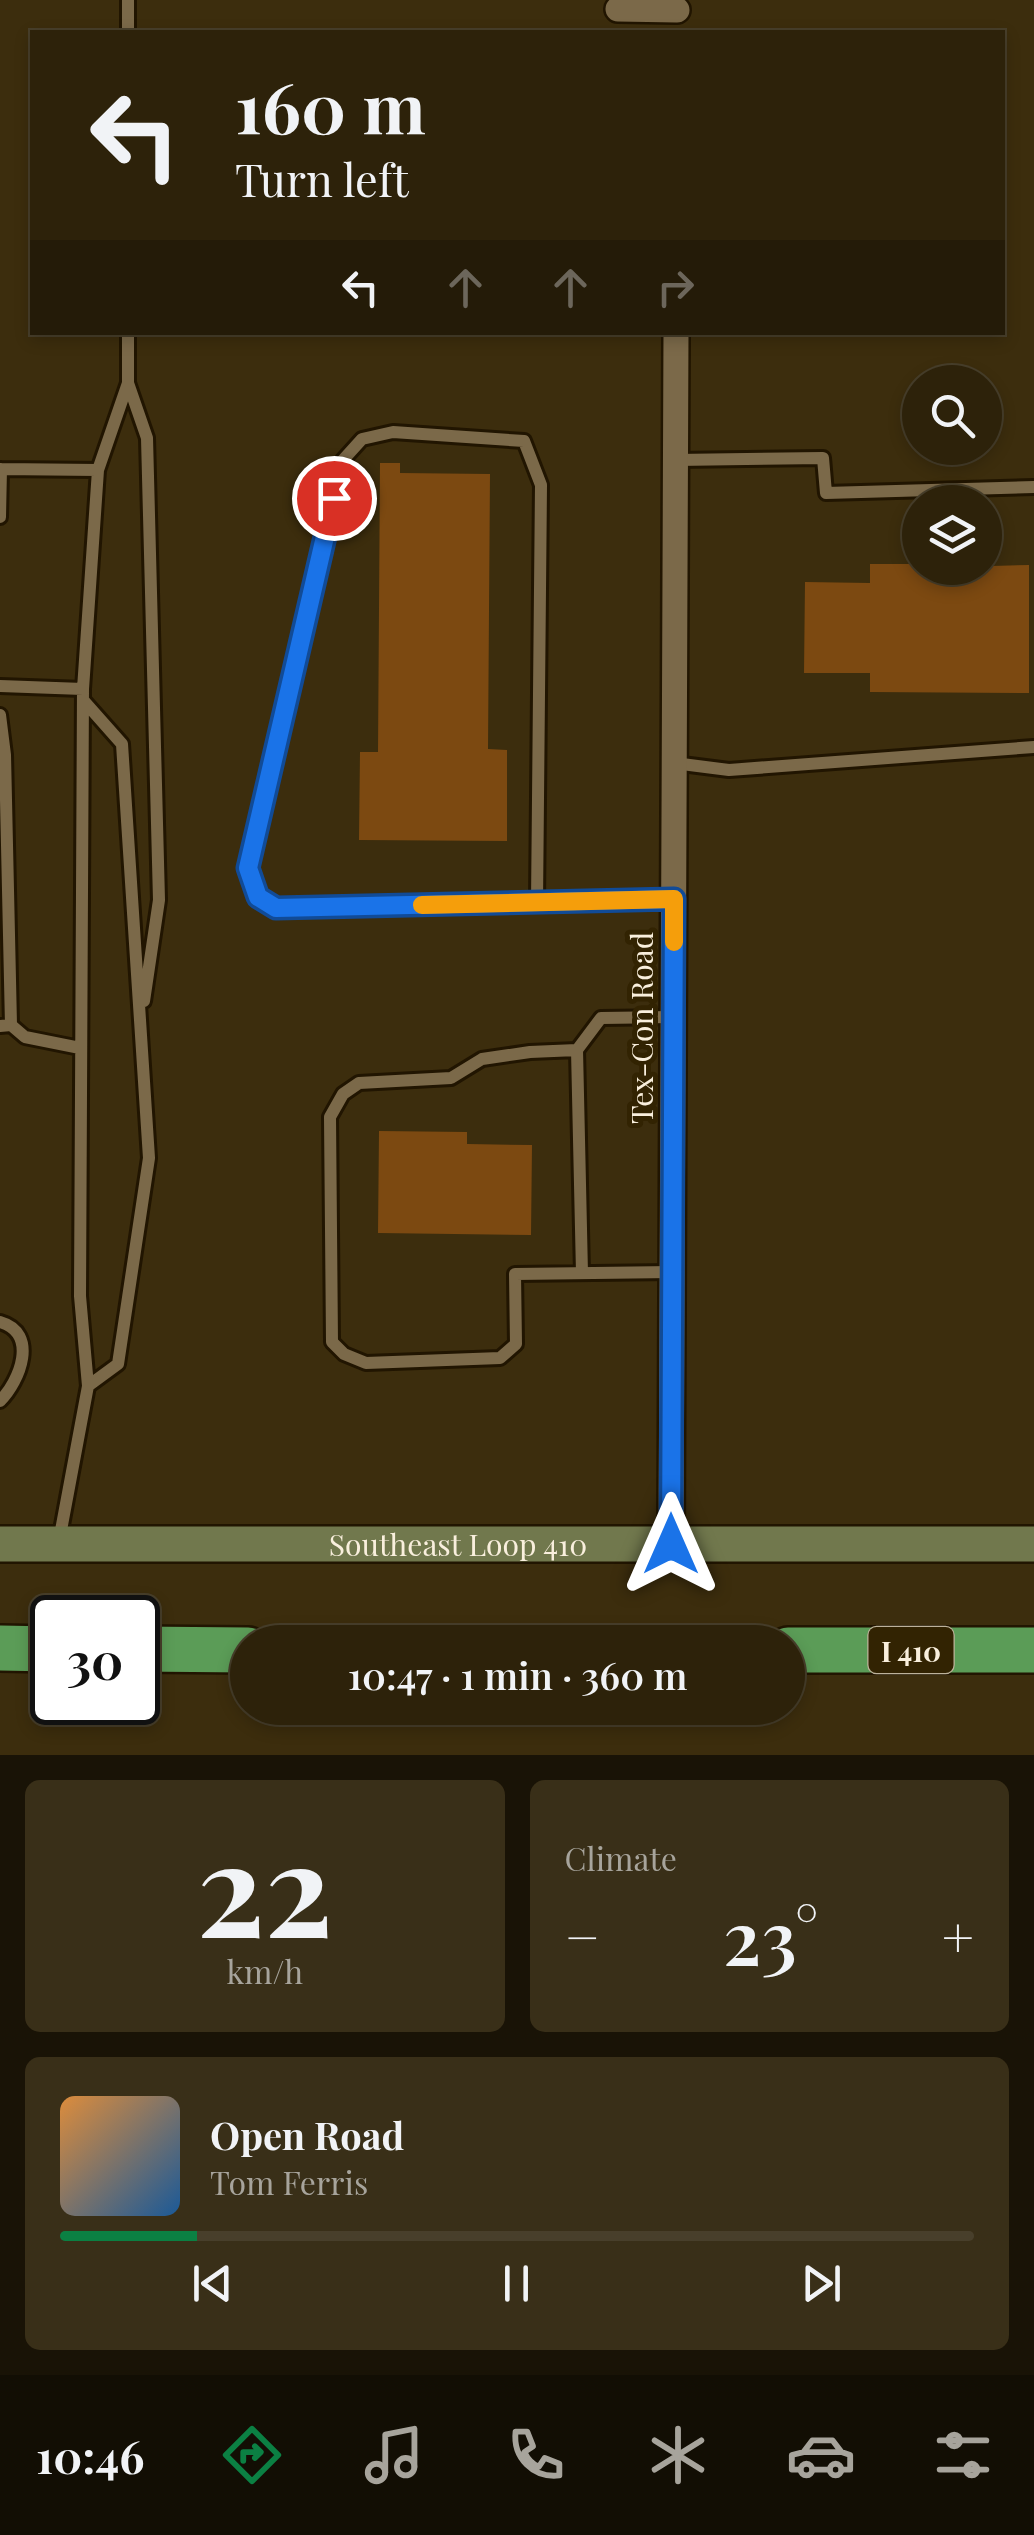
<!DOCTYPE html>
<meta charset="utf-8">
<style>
:root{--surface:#2d220a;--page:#392f18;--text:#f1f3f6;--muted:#a7a49c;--line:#483f2b;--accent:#0b8043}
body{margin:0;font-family:"Playfair Display",serif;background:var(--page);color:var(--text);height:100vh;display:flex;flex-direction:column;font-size:38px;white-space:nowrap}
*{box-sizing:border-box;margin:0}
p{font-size:32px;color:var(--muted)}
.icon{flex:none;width:55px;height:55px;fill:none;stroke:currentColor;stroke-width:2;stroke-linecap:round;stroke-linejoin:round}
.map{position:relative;height:1755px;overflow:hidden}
.side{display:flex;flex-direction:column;gap:25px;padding:25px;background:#191306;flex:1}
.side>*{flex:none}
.guide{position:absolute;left:30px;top:30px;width:975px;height:305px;border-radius:0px;box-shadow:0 5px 15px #0003,0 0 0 2px var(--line);background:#2d220a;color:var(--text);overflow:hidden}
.buttons{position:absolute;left:902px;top:365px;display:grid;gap:20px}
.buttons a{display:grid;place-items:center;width:100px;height:100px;border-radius:50%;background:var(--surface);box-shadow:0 5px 15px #0003,0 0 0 2px var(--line);font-size:50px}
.speed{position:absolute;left:30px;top:1595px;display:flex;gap:20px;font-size:50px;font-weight:700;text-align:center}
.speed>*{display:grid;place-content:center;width:130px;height:130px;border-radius:50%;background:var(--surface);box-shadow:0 5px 15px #0003,0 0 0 2px var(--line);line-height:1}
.speed .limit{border:5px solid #111;border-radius:15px;background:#fff;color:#111}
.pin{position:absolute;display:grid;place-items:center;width:85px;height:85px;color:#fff;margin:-42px;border:5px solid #fff;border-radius:50%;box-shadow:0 2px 10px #0007}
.me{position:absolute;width:110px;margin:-55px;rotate:0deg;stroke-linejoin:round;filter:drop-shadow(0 0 8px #0008)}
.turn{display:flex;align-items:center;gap:35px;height:210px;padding:0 40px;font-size:45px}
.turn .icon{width:130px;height:130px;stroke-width:2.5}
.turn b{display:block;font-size:70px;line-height:85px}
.lanes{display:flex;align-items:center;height:95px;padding:0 40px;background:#0003;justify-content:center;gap:50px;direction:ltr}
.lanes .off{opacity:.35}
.big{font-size:75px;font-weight:600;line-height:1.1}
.side .tile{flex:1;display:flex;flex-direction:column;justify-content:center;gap:15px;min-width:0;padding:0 35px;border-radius:15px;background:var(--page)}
.side .dial{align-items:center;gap:0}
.dial b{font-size:130px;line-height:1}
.song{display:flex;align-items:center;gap:30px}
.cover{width:120px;height:120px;border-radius:15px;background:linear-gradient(135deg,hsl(30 70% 55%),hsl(210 70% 35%))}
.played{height:10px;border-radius:5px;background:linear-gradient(90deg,var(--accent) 15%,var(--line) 15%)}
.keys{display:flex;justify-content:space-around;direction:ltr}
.heat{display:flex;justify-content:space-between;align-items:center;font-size:55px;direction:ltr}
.side .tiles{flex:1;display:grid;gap:25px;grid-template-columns:1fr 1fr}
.tile:last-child{grid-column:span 2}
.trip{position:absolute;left:230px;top:1625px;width:575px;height:100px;border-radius:50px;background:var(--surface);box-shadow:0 5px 15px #0003,0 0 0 2px var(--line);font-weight:600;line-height:100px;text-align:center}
.tabs{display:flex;height:160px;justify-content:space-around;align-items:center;background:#120e04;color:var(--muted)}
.tabs .icon{width:70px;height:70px}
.tabs .selected{color:var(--accent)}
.tabs b{font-size:45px;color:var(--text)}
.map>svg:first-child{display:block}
.building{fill:#7c4911}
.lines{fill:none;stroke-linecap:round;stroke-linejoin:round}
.service-casing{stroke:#211501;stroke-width:18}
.minor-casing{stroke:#211501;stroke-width:30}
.secondary-casing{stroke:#211501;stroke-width:40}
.motorway-casing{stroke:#211501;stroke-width:50}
.service{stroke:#7b6949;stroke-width:12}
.minor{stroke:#7b6949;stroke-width:25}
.secondary{stroke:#71784d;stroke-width:35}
.motorway{stroke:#5b9c57;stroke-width:45}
.route-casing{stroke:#114b97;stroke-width:25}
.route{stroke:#1a73e8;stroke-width:18}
.slow{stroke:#f59e0b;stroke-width:18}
.labels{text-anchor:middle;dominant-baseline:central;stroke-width:10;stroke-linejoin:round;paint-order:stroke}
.shield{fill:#322302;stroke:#bdb29b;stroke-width:2.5}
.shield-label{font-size:28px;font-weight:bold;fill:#f9efdd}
.street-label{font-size:30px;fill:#f9efdd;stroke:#322302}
</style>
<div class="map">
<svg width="1034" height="1755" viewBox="0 0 1034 1755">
<rect width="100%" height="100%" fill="#3c2d0d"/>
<path class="building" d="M380,463H400V473L490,474L488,749L507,750V841L359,840L360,752H378Z
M870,564H920V568L1029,565V693L870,692V673H804L805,582L870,583Z
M379,1131L467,1132V1144L532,1145L531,1235L378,1233Z"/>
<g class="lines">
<defs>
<path id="service" d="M128,32V0
M128,383L147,438L159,900L144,1001
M676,460L823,458L826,493L1034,487
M0,469L98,470
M0,517L1,469
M0,686L83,689
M83,700L122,744L149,1158L118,1364L88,1386
M0,715L5,755
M0,755H5L11,1025
M674,763L729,770L1034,747
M537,903L541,485L524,441L393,432L362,439L343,460L248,867L258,897L277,908L674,899
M0,1026L11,1025L25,1037L80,1048
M577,1050L582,1273
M672,1272L515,1274L516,1344L500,1358L366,1363L344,1354L332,1342L330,1117L343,1094L359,1083L451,1078L482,1059L530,1052L577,1050L601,1018L673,1017
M0,1322C39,1333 20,1381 0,1401
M59,1541L88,1386L80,1296L83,689L98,470L128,383V332"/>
<path id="minor" d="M618,9L677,10
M671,1544L676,332"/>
<g id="secondary">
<path id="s1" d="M0,1544H1034"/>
</g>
<path id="motorway" d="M0,1648L52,1649
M138,1649L248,1650
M788,1650H1034"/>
</defs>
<use href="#service" class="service-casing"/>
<use href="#minor" class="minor-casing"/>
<use href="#secondary" class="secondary-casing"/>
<use href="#motorway" class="motorway-casing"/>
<use href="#service" class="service"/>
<use href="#minor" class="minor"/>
<use href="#secondary" class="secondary"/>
<use href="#motorway" class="motorway"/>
</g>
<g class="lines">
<defs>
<path id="route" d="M334,498L248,868L258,897L276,908L674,899L671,1544"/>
</defs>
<use href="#route" class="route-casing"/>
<use href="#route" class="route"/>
<path class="slow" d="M422,905L674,899V942"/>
</g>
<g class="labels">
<rect class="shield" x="868.5" y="1627" width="85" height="46" rx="8"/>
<g class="shield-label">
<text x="911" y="1650">I 410</text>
</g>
<g class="street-label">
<text transform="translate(641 1028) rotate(-90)">Tex-Con Road</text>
<text stroke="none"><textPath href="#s1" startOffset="458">Southeast Loop 410</textPath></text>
</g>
</g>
</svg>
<div class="buttons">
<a><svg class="icon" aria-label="search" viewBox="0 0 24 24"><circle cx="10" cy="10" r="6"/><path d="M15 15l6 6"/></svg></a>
<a><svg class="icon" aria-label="layers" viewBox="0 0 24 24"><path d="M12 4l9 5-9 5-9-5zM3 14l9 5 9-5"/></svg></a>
</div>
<div class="speed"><div class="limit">30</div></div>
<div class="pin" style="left:334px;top:498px;background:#d93025"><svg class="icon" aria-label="arrive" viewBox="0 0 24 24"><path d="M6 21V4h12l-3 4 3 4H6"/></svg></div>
<svg class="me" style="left:671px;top:1544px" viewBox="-20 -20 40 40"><path d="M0-17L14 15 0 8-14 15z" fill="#1a73e8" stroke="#fff" stroke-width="4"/></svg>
<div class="trip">10:47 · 1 min · 360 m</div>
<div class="guide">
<div class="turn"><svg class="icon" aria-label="left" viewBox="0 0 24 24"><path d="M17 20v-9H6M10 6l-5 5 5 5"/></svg><div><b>160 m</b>Turn left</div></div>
<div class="lanes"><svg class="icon" aria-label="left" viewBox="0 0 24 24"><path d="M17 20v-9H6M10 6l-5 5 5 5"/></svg><svg class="icon off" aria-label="ahead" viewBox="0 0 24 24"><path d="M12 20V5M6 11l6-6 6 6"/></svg><svg class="icon off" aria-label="ahead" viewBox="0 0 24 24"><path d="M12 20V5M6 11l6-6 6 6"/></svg><svg class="icon off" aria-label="right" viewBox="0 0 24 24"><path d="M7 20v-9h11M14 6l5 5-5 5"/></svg></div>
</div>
</div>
<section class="side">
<div class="tiles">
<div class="tile dial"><b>22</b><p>km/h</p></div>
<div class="tile"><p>Climate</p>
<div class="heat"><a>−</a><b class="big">23°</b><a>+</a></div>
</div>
<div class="tile">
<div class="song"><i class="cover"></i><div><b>Open Road</b><p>Tom Ferris</p></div></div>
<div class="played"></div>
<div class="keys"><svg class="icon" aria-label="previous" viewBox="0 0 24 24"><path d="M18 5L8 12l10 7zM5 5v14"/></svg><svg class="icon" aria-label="pause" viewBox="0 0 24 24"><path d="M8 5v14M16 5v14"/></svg><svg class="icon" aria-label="next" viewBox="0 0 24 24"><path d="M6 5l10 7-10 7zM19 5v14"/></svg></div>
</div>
</div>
</section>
<nav class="tabs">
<b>10:46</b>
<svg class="icon selected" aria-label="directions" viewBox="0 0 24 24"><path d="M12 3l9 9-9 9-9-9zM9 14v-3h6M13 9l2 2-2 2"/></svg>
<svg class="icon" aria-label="music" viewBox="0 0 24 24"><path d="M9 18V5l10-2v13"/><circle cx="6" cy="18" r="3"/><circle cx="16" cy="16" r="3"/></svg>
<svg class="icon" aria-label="phone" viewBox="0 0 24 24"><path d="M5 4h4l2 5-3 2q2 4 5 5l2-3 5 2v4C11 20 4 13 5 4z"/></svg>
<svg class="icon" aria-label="climate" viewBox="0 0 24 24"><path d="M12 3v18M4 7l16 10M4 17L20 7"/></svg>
<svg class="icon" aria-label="car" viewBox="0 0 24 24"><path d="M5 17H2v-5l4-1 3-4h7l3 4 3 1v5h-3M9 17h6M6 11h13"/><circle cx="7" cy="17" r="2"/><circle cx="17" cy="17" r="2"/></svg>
<svg class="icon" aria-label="filters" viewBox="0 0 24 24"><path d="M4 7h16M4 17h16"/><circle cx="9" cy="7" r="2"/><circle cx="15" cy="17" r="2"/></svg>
</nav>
